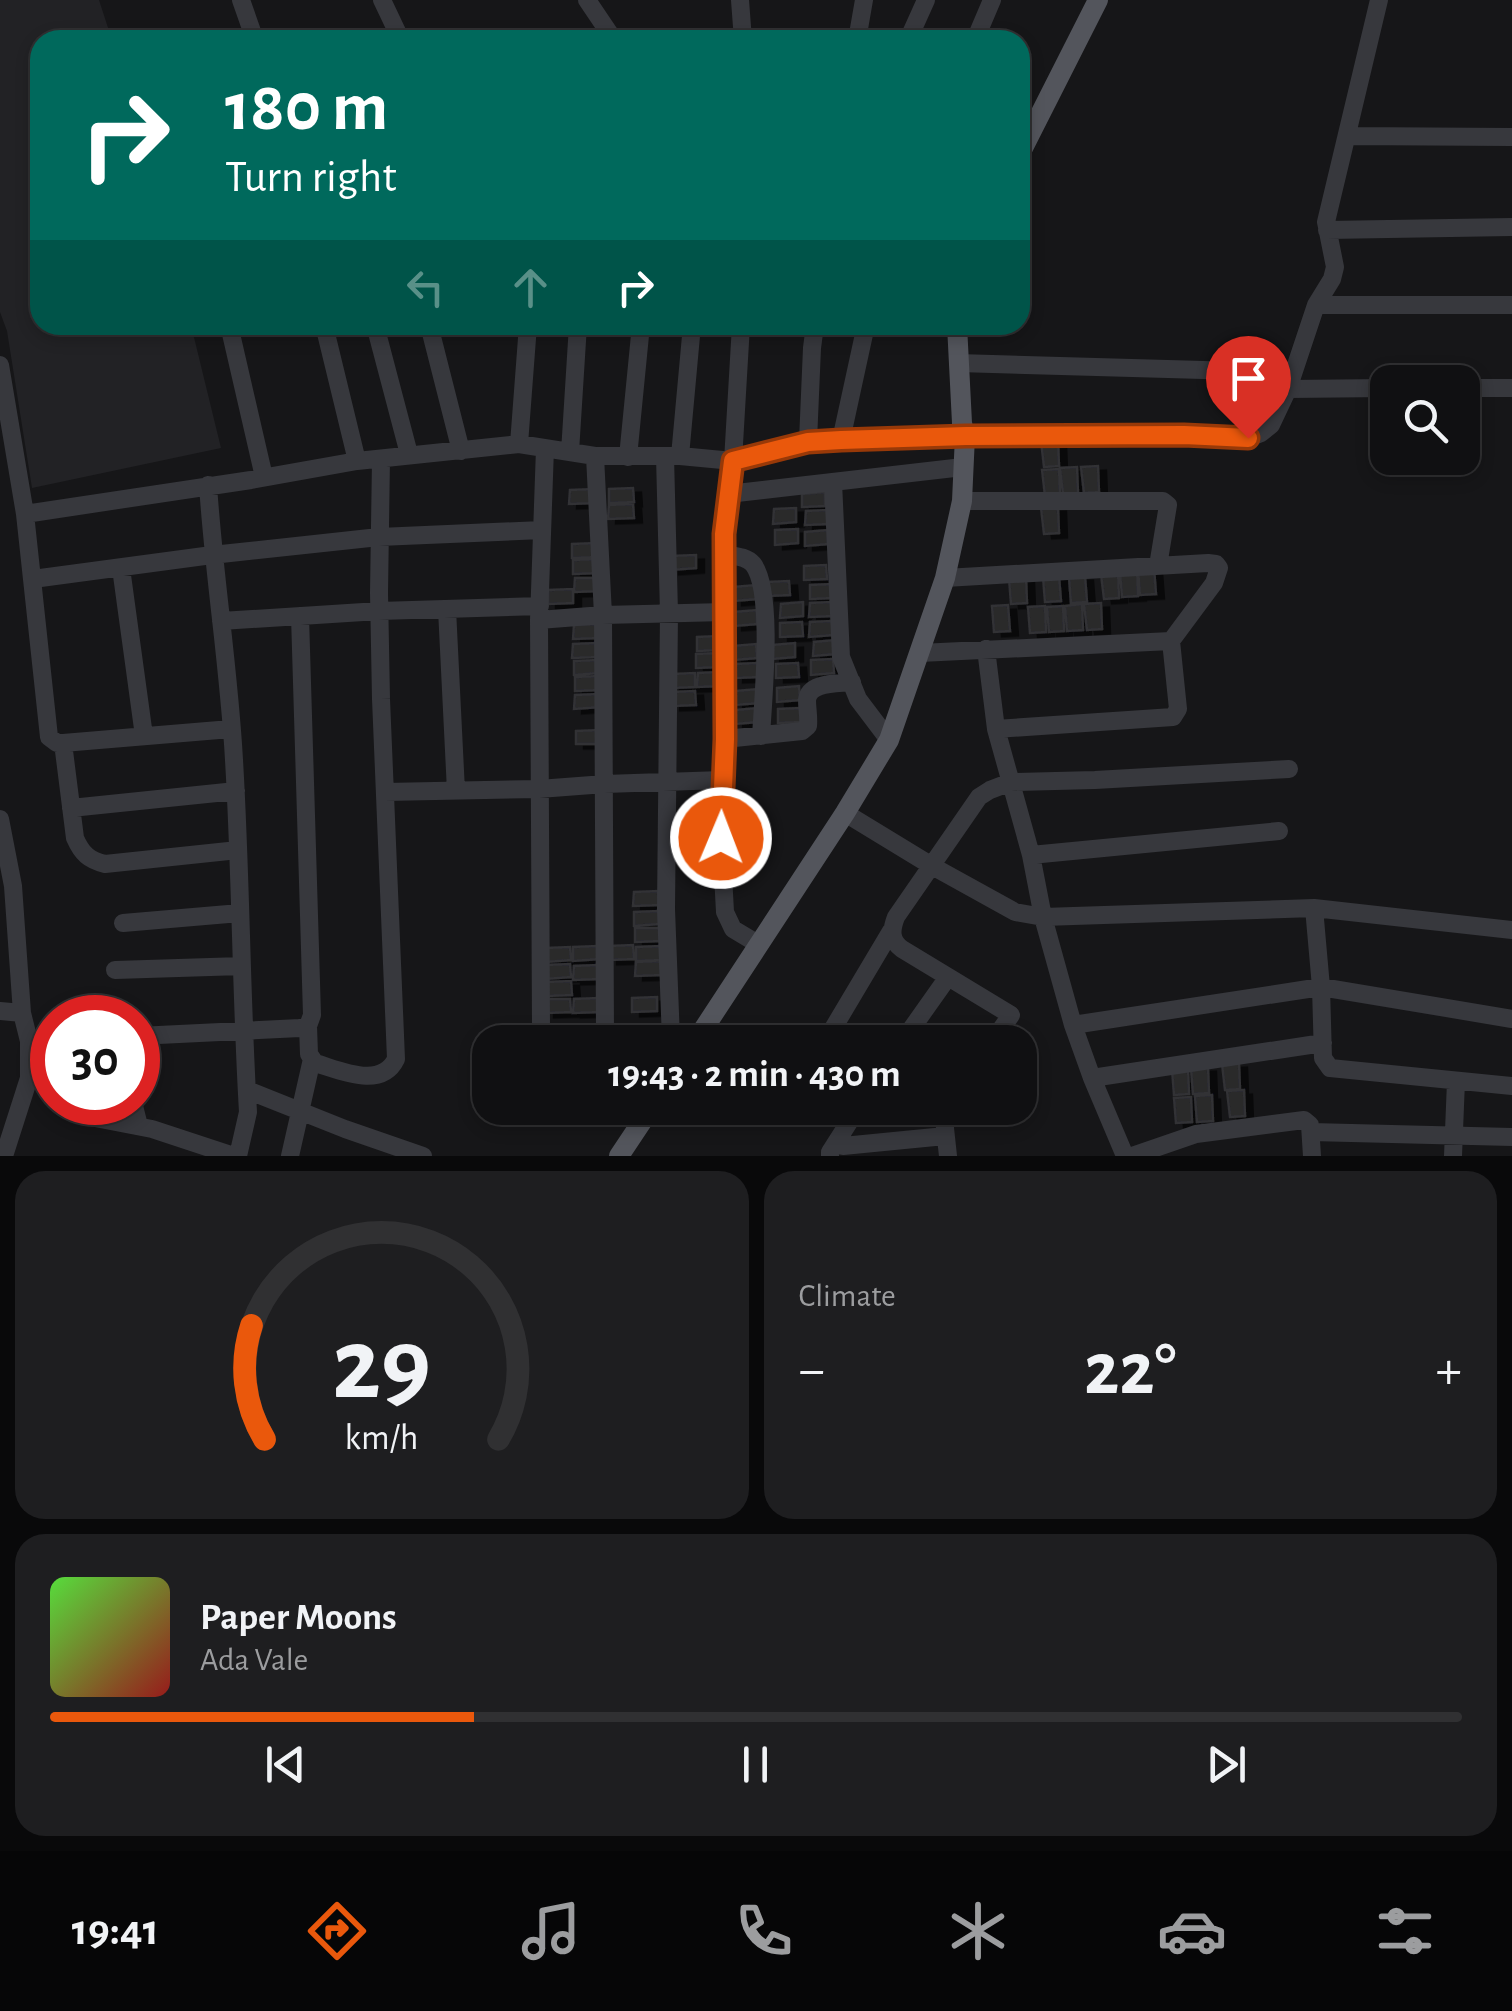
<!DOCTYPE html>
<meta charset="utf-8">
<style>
:root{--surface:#101012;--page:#1e1e20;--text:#f1f3f6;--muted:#9c9d9f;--line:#303032;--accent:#ea580c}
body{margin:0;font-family:"Alegreya Sans",sans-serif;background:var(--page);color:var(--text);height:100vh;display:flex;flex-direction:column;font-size:38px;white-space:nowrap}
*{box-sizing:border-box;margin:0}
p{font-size:32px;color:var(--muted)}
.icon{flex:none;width:55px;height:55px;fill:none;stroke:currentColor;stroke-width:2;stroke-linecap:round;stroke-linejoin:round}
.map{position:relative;height:1156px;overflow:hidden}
.panel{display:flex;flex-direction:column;gap:15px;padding:15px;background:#09090a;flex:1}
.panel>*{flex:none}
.banner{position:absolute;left:30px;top:30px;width:1000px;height:305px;border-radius:30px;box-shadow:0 5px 15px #0003,0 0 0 2px var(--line);background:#00695c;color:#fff;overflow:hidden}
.tools{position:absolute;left:1370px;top:365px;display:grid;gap:20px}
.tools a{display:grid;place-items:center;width:110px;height:110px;border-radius:20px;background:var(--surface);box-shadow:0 5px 15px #0003,0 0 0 2px var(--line);font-size:50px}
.speed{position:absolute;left:30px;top:995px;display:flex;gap:20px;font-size:50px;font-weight:700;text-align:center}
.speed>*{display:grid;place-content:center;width:130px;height:130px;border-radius:50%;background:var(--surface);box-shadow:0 5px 15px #0003,0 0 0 2px var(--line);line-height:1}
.speed .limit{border:15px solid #d22;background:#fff;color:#111}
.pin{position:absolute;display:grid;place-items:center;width:85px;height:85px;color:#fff;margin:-102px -42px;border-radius:50% 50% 50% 0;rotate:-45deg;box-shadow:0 0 10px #0007}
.pin .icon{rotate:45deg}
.me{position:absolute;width:110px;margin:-55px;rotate:1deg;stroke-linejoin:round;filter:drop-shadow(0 0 8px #0008)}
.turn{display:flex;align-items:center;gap:35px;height:210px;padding:0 30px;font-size:45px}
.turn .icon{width:130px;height:130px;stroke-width:2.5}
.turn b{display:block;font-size:70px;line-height:85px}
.lanes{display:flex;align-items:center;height:95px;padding:0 30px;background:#0003;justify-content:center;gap:50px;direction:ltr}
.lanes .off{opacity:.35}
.big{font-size:75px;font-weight:600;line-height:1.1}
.panel .tile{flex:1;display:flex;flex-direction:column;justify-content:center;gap:15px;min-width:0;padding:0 35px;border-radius:30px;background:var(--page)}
.panel .dial{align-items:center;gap:0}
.dial svg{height:260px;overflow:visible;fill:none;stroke:var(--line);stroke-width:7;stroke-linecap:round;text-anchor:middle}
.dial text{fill:var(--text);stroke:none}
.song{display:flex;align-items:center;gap:30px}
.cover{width:120px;height:120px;border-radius:15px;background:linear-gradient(135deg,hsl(110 70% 55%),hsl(0 70% 35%))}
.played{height:10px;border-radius:5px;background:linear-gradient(90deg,var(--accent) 30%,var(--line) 30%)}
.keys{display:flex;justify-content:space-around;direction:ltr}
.heat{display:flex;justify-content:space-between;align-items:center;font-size:55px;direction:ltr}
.panel .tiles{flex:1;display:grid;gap:15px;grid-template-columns:1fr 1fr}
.tile:last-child{grid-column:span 2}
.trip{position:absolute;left:472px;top:1025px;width:565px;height:100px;border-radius:30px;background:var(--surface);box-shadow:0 5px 15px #0003,0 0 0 2px var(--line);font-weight:600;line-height:100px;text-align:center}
.dock{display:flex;height:160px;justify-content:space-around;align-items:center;background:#060607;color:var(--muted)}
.dock .icon{width:70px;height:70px}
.dock .selected{color:var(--accent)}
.dock b{font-size:45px;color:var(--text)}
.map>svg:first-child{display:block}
.built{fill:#222225}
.building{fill:#29292c;stroke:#303034;stroke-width:2.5;filter:url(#shadow)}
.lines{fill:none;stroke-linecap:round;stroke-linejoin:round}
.minor{stroke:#37383d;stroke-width:18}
.major{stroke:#53555c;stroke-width:20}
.route-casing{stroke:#983908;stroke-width:25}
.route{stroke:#ea580c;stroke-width:18}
</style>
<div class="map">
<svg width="1512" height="1156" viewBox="0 0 1512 1156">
<defs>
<filter id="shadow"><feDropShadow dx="8" dy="4.5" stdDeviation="0" flood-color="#0009"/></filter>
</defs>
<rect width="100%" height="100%" fill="#161618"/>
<path class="built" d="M0,0H99L112,40H40V325H191L221,448L32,488L7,331L0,312Z"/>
<path class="building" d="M1058,440L1059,466L1044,467L1041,441Z
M1098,466L1099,492L1084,493L1081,467Z
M1077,467L1078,493L1063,494L1060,468Z
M1059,469L1060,495L1045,496L1042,470Z
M633,488L634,502L609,503V489Z
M594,489L595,503L569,504L570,490Z
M825,492V506L802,507V494Z
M633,504L634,518L608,519L609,505Z
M1058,507L1059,533L1044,534L1041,508Z
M796,508V522L773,524L774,509Z
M828,510L829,524L805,525L806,511Z
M798,529V543L775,545V530Z
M828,530V544L805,546V532Z
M597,543V557L572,558V544Z
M696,555V568L671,570V556Z
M598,559V573L573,574V560Z
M826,565L827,579L804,580V566Z
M1154,568L1156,594L1140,595L1138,569Z
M1137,570L1138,596L1122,597L1120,571Z
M1118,572L1119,598L1104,599L1101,574Z
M1059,576L1061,601L1045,602L1043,577Z
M1085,576L1087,602L1071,603L1069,577Z
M1026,577L1027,603L1011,604L1009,578Z
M575,578H599L600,591L574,592Z
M789,581L790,595L767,596V582Z
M833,584V598L810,599V585Z
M756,585L757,599L734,601V587Z
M573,589V603L548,604V590Z
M803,602V616L780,618L781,604Z
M832,602L833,616L809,617L810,603Z
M1101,603L1102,629L1087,630L1084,604Z
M1082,604L1083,630L1067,631L1065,606Z
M1008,605L1010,631L994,632L992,606Z
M1045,606L1046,632L1030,633L1028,607Z
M1063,606L1064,631L1049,632L1047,607Z
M757,610V624L734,626V612Z
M832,621L833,635L809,637L810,622Z
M802,622L803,636L780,637V623Z
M598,624L599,638L573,639L574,625Z
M719,636L720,650L697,651V637Z
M836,640V654L813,656L814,642Z
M597,643L598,657L572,658L573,644Z
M795,643V657L772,659L773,645Z
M756,644L757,658L734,660V646Z
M719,653V667L696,668V654Z
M833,659L834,673L811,675V660Z
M599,660V673L574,675V661Z
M758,663L759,677L735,678L736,664Z
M798,663L799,677L776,678V664Z
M720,672V686L697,687L698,673Z
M695,673V687L672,688L673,674Z
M600,676V690L575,691V677Z
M799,686L800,700L777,702V688Z
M758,689L759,703L735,705L736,691Z
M695,691L696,705L672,706L673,692Z
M599,694L600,707L574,709L575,695Z
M758,708V722L735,724L736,710Z
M801,708V722L778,723V709Z
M600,730L601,744H576V731Z
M658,891L659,905L633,906L634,892Z
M659,911V924L634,926V912Z
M635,928H659L660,941L635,942Z
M633,945L634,959L609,960V946Z
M598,946L599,959L573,961V947Z
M661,946V960L636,961V947Z
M570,947L571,960L546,962V948Z
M660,961L661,975L635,976L636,962Z
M570,964L571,977L545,979L546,965Z
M598,965L599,979L573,980L574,966Z
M571,981L572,995L546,996L547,982Z
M657,997V1011L632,1012V998Z
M598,998L599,1012L573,1013L574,999Z
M546,999H570L571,1012L546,1013Z
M1239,1063L1240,1089L1225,1090L1222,1064Z
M1208,1067L1209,1093L1193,1094L1191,1068Z
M1188,1068L1189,1094L1174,1095L1172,1069Z
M1244,1090L1245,1116L1230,1117L1227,1091Z
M1212,1095L1213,1121L1197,1122L1195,1096Z
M1191,1097L1192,1122L1176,1123L1174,1098Z"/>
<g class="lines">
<path class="minor" d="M241,0L255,40
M382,0L401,40
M587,0L614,40
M740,0L743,40
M857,40L864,0
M908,40L926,0
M975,40L992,0
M1347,136L1512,137
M1327,230L1512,227
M1316,305H1512
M229,325L264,477
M324,325L357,461
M375,325L409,454
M429,325L461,451
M741,325L733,461L724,535L725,739L721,837L725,912L733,929L758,944
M815,325L812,348L808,441L965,436L1184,435L1248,438L1261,433L1271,425L1288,389L1316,305L1332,279L1335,267L1326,222L1379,0
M958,363L1239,371L1259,374L1288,389L1388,388
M0,365L25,514L49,737L57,743H63L231,729
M1462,388H1512
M841,440L866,325
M519,444L528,325
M545,448L539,620L541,1028L547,1034L557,1036L605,1034L688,1042
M570,452L578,325
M595,456L603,615L605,1034
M665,456L669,613L666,909L671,1040
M680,456L692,325
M628,457L641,325
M833,482L841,657L858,699L889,740
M208,485C214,577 229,668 234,760C241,877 241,995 248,1112L238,1156
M728,494L963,467
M962,501H1163L1168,505L1158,566
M25,514L251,480L357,461L519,444L595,456H680L733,461L808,441
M724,554C734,556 746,556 753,564C774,590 763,700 761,736
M121,568L144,736
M945,578L1208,563L1216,564L1219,568L1214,583L1171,641L1178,709L1173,717L996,729
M33,579L212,555L379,537L542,530
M447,609L456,791
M539,620L603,615L725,612
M221,621L379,611L540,606
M986,649L996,729L1031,855L1043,917L1073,1025L1092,1078L1125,1156
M920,653L1171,641
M725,739L802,731L808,726C809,717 807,709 807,700C809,682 837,684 852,682
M63,743L75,838C82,854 89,860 105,864L238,850
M385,792L539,789L605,784L722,780
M71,808L236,791
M845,813L932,866L1015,912L1043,917L1314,908L1321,987L1323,1058L1330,1068L1512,1086
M0,819L13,886L22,1013L29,1041V1078L4,1156
M1031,855L1279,831
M1314,908L1512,930
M123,923L240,913
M115,970L242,966
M0,1011L22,1013
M1073,1025L1321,987L1512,1019
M308,1026L309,1054L315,1063C340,1070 381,1090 396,1059L381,699L379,593L381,459
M138,1036L300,1028L308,1026L312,1015L300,616
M825,1042L891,931
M902,1042L948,977
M992,1042L1011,1015L902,949C890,940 891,930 896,917L979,797L990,790L1011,782L1095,780L1289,769
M1092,1078L1323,1043
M247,1090L345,1129L423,1156
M133,1102L139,1126
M947,1108L944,1119L948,1156
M90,1117L152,1129L234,1156
M1311,1132L1512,1137
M843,1146L945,1136
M290,1156L312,1059
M830,1156V1152L858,1108
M1132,1156L1196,1134L1304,1120L1310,1125L1312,1156
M1453,1156L1456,1081"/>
<path class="major" d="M1020,154L1098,0
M695,1042L845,813L889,740L945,578L962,501L965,436L962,423L957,325
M619,1156L651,1108"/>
</g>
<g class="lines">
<defs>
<path id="route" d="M721,838L725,739L724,534L733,461L808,442L841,440L966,436L1184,435L1248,438"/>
</defs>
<use href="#route" class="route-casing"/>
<use href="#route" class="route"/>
</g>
</svg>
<div class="tools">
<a><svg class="icon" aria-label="search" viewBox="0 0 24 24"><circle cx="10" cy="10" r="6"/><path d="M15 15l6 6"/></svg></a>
</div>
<div class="speed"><div class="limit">30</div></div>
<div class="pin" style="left:1248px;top:438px;background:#d93025"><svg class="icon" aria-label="arrive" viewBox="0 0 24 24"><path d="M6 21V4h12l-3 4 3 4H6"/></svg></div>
<svg class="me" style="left:721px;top:838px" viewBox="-20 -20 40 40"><circle r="17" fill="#ea580c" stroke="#fff" stroke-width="3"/><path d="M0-11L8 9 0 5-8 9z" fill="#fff"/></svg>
<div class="trip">19:43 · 2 min · 430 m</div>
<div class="banner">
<div class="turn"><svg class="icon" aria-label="right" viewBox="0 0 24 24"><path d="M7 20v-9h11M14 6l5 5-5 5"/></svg><div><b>180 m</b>Turn right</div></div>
<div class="lanes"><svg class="icon off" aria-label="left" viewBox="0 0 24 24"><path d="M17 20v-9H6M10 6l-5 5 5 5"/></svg><svg class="icon off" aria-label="ahead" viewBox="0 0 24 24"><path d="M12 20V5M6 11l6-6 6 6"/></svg><svg class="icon" aria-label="right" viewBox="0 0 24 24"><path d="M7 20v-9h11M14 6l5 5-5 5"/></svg></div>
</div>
</div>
<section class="panel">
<div class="tiles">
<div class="tile dial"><svg viewBox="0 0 100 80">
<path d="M14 69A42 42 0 1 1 86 69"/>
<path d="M14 69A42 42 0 0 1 10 34" stroke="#ea580c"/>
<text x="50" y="56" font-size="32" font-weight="700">29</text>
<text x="50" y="72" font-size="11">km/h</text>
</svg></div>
<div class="tile"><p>Climate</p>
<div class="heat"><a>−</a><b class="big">22°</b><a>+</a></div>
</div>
<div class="tile">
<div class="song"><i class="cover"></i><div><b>Paper Moons</b><p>Ada Vale</p></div></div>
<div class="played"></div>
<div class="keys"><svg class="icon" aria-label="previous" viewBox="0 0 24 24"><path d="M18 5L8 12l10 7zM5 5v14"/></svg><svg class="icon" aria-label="pause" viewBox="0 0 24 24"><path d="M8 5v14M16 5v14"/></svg><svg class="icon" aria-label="next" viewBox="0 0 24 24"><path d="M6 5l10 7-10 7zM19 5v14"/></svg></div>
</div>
</div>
</section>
<nav class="dock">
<b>19:41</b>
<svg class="icon selected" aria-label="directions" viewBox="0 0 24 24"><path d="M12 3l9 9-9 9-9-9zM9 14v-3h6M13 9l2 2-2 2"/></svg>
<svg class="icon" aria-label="music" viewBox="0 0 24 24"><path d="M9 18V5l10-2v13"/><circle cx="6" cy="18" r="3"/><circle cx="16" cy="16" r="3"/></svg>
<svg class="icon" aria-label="phone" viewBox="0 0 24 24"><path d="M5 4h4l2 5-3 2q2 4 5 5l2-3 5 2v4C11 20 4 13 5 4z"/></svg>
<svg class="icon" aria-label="climate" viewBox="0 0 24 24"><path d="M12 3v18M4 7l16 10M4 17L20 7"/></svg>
<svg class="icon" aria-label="car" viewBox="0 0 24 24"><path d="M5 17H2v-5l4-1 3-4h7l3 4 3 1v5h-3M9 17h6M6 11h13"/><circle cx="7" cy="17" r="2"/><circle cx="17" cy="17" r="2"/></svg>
<svg class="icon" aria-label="filters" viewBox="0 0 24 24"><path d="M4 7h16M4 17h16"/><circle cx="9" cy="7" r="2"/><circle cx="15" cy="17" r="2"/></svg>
</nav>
